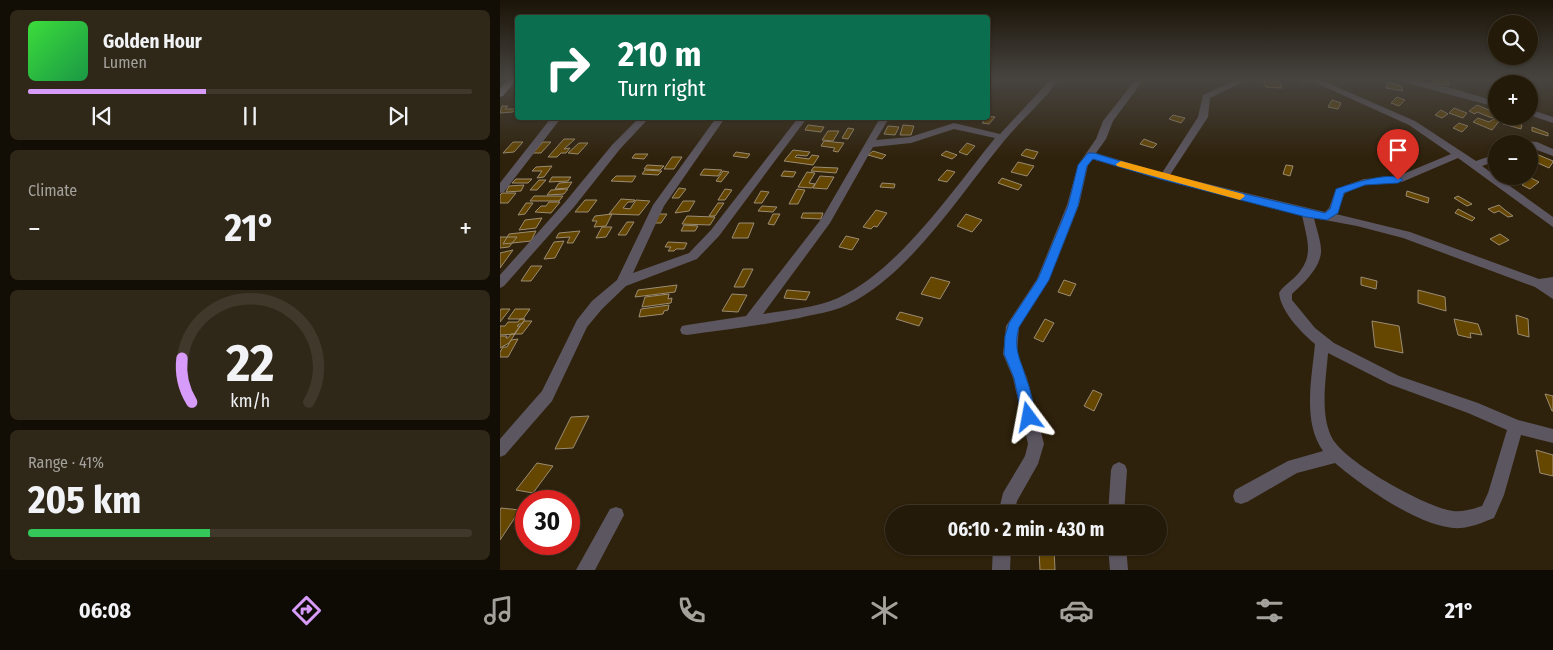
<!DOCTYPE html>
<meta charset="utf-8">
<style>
:root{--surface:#231a09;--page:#2f2717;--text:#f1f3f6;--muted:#a3a19c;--line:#40382a;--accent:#d79bf9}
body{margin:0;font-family:"Fira Sans Condensed",sans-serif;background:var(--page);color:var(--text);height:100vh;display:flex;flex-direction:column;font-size:19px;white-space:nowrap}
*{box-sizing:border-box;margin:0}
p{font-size:16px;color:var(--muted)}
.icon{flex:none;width:28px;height:28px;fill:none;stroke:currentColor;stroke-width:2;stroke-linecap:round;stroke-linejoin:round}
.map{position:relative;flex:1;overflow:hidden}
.drawer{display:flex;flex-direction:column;gap:10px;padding:10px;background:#130e05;width:500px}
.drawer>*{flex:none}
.guide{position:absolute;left:15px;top:15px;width:475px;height:105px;border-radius:5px;box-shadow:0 1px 4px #0004,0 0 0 1px var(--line);background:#0b6e4f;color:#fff;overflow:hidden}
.fabs{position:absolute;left:988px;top:15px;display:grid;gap:10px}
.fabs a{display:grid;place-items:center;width:50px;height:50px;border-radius:50%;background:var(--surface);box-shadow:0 1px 4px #0004,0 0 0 1px var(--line);font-size:25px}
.speed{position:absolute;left:15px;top:490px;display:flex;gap:10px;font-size:25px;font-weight:700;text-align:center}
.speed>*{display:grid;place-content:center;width:65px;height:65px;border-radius:50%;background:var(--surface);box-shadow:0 1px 4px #0004,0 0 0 1px var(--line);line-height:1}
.speed .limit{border:8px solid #d22;background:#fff;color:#111}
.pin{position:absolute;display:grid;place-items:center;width:42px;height:42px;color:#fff;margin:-51px -21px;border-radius:50% 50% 50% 0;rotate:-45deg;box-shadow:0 0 5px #0007}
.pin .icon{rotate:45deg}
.me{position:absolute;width:55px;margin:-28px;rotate:347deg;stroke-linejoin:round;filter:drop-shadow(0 0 4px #0008)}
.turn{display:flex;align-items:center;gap:18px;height:105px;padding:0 20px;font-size:22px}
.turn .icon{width:65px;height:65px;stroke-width:2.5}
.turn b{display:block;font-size:35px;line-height:42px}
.big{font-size:38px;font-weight:700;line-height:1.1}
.drawer .tile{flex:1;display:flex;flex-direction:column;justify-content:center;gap:8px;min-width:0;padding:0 18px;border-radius:8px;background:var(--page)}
.drawer .dial{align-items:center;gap:0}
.dial svg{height:130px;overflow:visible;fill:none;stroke:var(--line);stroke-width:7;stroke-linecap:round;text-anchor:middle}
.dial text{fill:var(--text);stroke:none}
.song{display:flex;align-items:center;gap:15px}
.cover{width:60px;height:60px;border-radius:8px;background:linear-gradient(135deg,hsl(120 70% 55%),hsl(140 70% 35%))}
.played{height:5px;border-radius:2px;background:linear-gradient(90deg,var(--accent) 40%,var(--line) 40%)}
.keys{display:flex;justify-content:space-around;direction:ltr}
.heat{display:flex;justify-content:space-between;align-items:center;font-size:28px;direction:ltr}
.charge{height:8px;border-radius:4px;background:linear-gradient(90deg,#34c759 41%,var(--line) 0)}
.trip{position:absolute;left:385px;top:505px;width:282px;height:50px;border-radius:25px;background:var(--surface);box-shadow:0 1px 4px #0004,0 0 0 1px var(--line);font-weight:700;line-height:50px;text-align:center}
.tabs{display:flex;height:80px;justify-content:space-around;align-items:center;background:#0e0a04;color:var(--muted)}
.tabs .icon{width:35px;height:35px}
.tabs .active{color:var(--accent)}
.tabs b{font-size:22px;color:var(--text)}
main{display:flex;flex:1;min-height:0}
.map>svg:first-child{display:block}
.building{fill:#654702;stroke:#9b8c73}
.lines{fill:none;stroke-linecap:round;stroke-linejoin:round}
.minor{fill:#5c5660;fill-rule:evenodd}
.major{fill:#94879c;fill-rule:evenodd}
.route{fill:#1a73e8;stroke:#114b97}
.slow{fill:#f59e0b}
</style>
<main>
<section class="drawer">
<div class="tile">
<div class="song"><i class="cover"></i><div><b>Golden Hour</b><p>Lumen</p></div></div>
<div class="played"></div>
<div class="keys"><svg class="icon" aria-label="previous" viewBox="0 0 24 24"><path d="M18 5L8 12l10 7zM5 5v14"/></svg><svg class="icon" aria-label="pause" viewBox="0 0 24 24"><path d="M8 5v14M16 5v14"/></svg><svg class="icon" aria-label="next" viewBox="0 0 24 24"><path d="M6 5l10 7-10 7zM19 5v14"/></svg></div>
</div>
<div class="tile"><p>Climate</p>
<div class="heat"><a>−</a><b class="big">21°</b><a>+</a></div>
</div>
<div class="tile dial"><svg viewBox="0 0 100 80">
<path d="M14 69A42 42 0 1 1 86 69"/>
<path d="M14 69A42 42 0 0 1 8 42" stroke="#d79bf9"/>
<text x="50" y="56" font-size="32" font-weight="700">22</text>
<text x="50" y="72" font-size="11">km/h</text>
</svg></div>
<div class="tile"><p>Range · 41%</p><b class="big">205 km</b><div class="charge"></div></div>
</section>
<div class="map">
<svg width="1053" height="570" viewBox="0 0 1053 570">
<rect width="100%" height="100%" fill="#2f220c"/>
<path class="building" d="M763,79L779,80L782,88L766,87Z
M932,79H947L949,85L934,83Z
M888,82L901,86L903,91L886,88Z
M897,97L905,100L899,106L891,103Z
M832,100L841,103L838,109L828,107Z
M977,105L996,113V114L992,118L977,112L975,114L969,111Z
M2,106H8L5,109H16L13,112L0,113Z
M954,108L967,113L963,118L949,113Z
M941,110L948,114L942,118L935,115Z
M673,115L685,118L681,123L669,119Z
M488,116L495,117L489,124L482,123Z
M997,117L1001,119L992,130L973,122L978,118L989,122Z
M1005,120L1022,125L1021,129L1003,124Z
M959,123L968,126L962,132L953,128Z
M308,125L324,127L321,132L305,130Z
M403,125L414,126L411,135H400Z
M388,126L399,127L395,135L384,134Z
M1032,127L1048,133V136L1032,131Z
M348,128L354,129L348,139L342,138Z
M328,131H339L333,141L322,140Z
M64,139H75L64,149L70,148L66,153H61L57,157H48Z
M644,139L657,144L653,148L640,144Z
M324,141L344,143L338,152L333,151L335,148L321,146Z
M13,142H23L14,152L3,153Z
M43,142H51L41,153H33Z
M79,143H88L78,154L68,153Z
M467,143L475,146L467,155L459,152Z
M526,149L538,152L534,159L521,155Z
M293,150L310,152L307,156L297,155L295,157L309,159L312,155L319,156L313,165L284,161Z
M373,151L386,155L382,159L368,155Z
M446,151L457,155L452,159L441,155Z
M1029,151L1053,161V162L1049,168L1029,159Z
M236,152L250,154L247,158L233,156Z
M135,154H148L144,159L132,158Z
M172,157H182L174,169H164Z
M518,162L534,166L527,176L511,172Z
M147,165L164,166L160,170L144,169Z
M786,165L793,166L790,176L783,174Z
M52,166L44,177L37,178L42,171H32L36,167Z
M314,167L338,168L336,173L311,171Z
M204,169L222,170L218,176L200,175Z
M145,170L162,171L158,175L142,174Z
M447,170L455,172L447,182L438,180Z
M223,171L229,172L221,182L216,181Z
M284,171L296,172L293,177L281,176Z
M307,172L315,173L309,183L315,184L312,188L298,187Z
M116,176H136L132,182L111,181Z
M320,176L334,177L327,189L313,188Z
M52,177H71L68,181L49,182Z
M502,178L522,185L518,190L498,183Z
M1031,178L1039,182L1030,189L1022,185Z
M16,179H32L28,183H12Z
M39,180H46L37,190H30Z
M72,182L68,188L55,189L59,183Z
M382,183L395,184L394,188L380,187Z
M24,185L21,191L6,192L9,186Z
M179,188L186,189L179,198H172Z
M68,189L64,194L47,195L51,190Z
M225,189L232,190L225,200H218Z
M297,189L305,190L298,204H289Z
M261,191L269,192L262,203H254Z
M907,191L929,198L928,203L906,196Z
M2,193H16L8,203H0V195Z
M34,196H63L59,201H30Z
M958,196L972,204L967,206L954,198Z
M121,199L135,200L133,202H128L123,208L130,209L136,200L150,201L139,215L109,214Z
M85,200H97L88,212H75Z
M183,201H195L189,211L175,213Z
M49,202H60L51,213L35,212L41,206H46Z
M26,203H33L25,214L18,215Z
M218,203H224L215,216H209Z
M999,205L1005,210L1013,216L1008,217L999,211L994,213L988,209Z
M262,206L277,207L273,212L258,211Z
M958,209L975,218L972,221L955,213Z
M376,210L387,213L377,227L374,226L371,229L363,227Z
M303,213H323L321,219L301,218Z
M112,214L106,226L94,227L97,221H92L95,216Z
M159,214H167L161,223H153Z
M273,214H280L274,225L268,224Z
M466,214L482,220L472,232L457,226Z
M187,216L215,217L210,225L182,224Z
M42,218L36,228L19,230L25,220Z
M127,222H134L126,235H118Z
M239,223H254L248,238H232Z
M184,225L198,226L195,231H181Z
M102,227H112L106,237L96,238Z
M36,231L31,241L3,244L9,234Z
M80,231L73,243H67L70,237L56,238L59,233Z
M1000,234L1009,240L999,245L990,239Z
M346,236L359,239L352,250L339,247Z
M0,237H17L9,247L0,248Z
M64,241L55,258L44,259L54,242Z
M168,242L187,243L184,249H176L174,251H168L171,247H165Z
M13,250L0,268V253Z
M31,266H42L31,281H21Z
M243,269H253L244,287H234Z
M431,277L450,282L440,299L421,294Z
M861,277L877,281L876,289L861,285Z
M564,280L576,284L570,296L558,292Z
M177,285L175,292L135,297L138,290Z
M287,290L310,292L306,300L284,298Z
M918,290L945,297L946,311L918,303Z
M169,294L168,299L172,298L171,303L142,307L145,297Z
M232,294L247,295L238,312L222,311Z
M169,305L168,310L164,311L163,314L139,317L141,309Z
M1,309H10L0,322V311Z
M15,309H30L23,319H8Z
M400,312L423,318L419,326L396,319Z
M1016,315L1028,319L1029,337L1018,334Z
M20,319H25L22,324H19L17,326H20L15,334L0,335V326H5L8,322H18Z
M545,319L554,323L543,342L534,338Z
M954,319L978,324L982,335L970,333L971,338L958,335Z
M24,321H32L22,334H14Z
M872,321L899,326L903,353L875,347Z
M11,334H15L9,343L0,348V336H7L6,338H8Z
M18,339L8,357H0V352L3,347H7L11,340Z
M593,390L602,394L594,411L584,406Z
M1045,394L1053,396V411H1052Z
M89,416L73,448L55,449L71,417Z
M1036,450L1053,455V476L1040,473Z
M37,463L53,466L33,493L16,490Z
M1,508L20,510L0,540V510Z
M554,549L555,570H540L539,550Z"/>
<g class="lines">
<path class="minor" d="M551,79H559C543,102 521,120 504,141C460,194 410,275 347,305C332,312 315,314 299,318C262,325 225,330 187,335L182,334L180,330L182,326L187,325L246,316L322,218L380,118H389L376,140L410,137L454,123L500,134ZM454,129L495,138C453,190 399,270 338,298C315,308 287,310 263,314L330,223L373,147L411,143Z
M636,79H644L613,121L606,139L596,153L662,173L698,117L703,95L739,79H749L710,98L708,117L670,175L825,212L829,208L836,189L864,179L896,177L951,154L909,125L816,83L800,82L796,79H819L915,121L976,161L996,154V161L982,166L1053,217V227L958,158L902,182L865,185L845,193L836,214L910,232L1039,279L1053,277V299L1035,287L903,238L857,226L814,218C816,228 822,243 821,253C819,269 803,284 792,294V300L815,328L834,343L899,376L978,403L1018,420L1053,429V443L1021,435L1004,495L994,518C984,522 972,527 961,528C925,531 862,486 835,463L797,473L747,502L741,504L735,502L733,496L735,490L788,461L823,451C802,422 812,377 815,344C801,332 781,312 779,293C783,286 790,282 796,276C815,256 807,240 802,215L660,179L592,159L588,165L579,205L549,280L519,327L517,354L527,378L544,444L538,464L517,501L514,514H498L503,493L525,456L528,444L513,378L503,354L506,326L537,279L567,205L578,165L596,139L603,121ZM828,353L889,384L968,413L1007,430L988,493L982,506C973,509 963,512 953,511C925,507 842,461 831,436C820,412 826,379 828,353Z
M892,79C924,76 964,93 996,101V107Z
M1029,109L1053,117V123L1029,115Z
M51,118H61L4,192L0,193V183Z
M139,118H149L120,149L74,207L4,286L0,288V275L66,201L112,145Z
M216,118H225L164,206L133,273L189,253L211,230L298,118H307L219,236L197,259L126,286L102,309L87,327L52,401L5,455L0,457V439L42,391L77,320L92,301L117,280L153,205Z
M1026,141L1037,142L1053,149V156L1029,147V144H1021Z
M619,462L625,465L627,470L624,514H608L611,470L613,465Z
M116,507L122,509L124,515L95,570H76L110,509Z
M493,546H511L510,570H492Z
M608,546H626L628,570H610Z"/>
<path class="major" d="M9,79H17L3,96L0,97V88Z"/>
</g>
<linearGradient id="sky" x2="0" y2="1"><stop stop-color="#1a1307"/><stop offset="0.5" stop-color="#474440"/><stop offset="1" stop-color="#474440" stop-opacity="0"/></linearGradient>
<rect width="1053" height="158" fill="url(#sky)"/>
<path class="route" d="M588,153H594L666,175L825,213L830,209L836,189C850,184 892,170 903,180L898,183L865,185L844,193L838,213L827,220L806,217L660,179L593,159L587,166L578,206L549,280L519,327C513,349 520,358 526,378C531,390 533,404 536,417L534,421L529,423L524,421L522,417L514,378L504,354L505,336L509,323L538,279L568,206L578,165Z"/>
<path class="slow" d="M621,161L743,194L745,196L740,200L617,166L616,164Z"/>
</svg>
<div class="fabs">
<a><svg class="icon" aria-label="search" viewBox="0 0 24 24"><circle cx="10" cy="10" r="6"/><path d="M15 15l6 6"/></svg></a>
<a>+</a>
<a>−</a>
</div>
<div class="speed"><div class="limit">30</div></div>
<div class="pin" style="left:898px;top:180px;background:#d93025"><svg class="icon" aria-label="arrive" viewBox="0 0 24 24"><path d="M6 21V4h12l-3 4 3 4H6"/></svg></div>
<svg class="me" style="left:529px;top:417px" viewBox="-20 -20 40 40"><path d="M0-17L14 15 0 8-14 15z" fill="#1a73e8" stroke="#fff" stroke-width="4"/></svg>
<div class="trip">06:10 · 2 min · 430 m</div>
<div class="guide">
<div class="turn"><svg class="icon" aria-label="right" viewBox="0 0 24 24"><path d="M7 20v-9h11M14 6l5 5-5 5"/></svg><div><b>210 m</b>Turn right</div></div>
</div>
</div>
</main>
<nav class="tabs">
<b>06:08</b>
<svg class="icon active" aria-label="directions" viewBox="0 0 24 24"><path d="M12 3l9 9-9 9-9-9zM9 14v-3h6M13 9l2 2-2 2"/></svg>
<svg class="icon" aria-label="music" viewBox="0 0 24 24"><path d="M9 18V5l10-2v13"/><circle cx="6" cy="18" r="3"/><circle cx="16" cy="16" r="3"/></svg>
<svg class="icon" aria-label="phone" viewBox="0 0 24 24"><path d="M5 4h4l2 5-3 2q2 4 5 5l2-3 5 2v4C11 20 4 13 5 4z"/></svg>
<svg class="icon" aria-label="climate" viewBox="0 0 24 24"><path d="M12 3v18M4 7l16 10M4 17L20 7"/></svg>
<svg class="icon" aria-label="car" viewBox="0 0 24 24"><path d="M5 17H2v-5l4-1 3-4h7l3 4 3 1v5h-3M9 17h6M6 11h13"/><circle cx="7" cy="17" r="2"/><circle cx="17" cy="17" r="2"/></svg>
<svg class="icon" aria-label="filters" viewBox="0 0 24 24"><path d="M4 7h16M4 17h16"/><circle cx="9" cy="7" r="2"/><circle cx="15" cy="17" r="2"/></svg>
<b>21°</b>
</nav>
